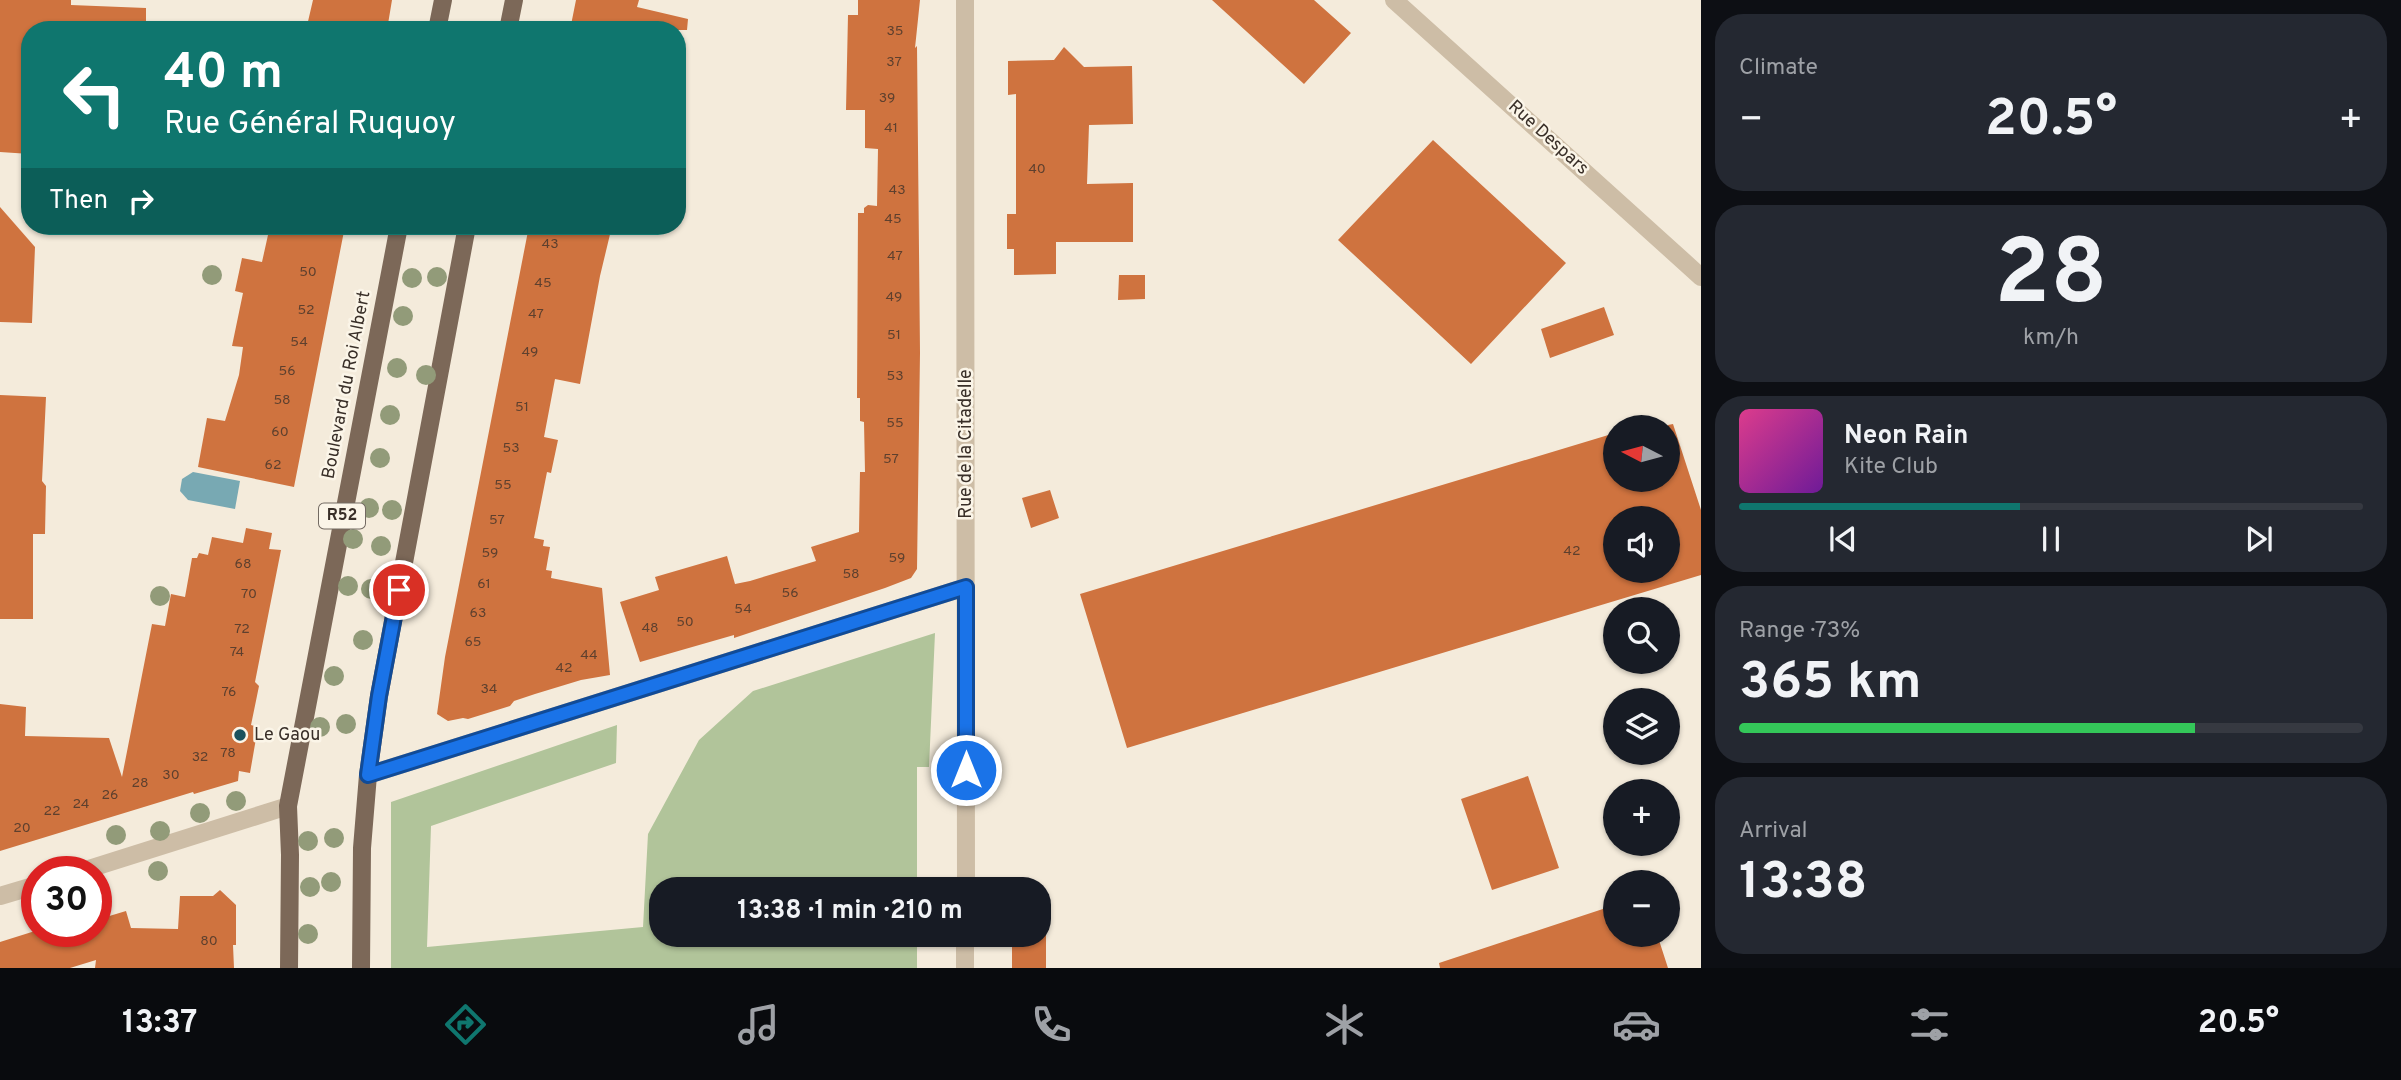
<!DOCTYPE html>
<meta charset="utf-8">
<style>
:root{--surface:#171b24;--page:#242831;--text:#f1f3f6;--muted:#9ea1a6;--line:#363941;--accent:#0f766e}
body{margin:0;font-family:Overpass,sans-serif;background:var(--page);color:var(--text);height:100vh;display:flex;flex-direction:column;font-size:26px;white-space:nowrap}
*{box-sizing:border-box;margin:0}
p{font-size:23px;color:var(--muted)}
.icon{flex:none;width:38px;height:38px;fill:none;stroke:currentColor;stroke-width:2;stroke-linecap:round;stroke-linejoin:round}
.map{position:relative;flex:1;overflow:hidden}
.drawer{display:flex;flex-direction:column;gap:14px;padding:14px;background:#0d0f14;width:700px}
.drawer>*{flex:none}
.hud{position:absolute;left:21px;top:21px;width:665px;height:214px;border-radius:28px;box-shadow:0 2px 5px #0004;background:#0f766e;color:#fff;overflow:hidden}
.needle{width:46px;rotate:276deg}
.fabs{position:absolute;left:1603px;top:415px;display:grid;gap:14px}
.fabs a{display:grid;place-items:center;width:77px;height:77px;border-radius:50%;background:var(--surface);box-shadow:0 2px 5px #0004;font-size:35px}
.speed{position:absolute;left:21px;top:856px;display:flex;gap:14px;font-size:35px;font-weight:700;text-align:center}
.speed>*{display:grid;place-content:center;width:91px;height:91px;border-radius:50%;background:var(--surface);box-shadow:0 2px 5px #0004;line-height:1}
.speed .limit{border:10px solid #d22;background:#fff;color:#111}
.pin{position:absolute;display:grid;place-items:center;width:60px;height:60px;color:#fff;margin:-30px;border:4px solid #fff;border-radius:50%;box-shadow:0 2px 7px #0007}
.me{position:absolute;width:77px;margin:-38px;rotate:0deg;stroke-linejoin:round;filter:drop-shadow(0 0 5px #0008)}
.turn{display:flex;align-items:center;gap:24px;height:147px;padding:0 28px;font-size:32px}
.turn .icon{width:91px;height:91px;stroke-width:2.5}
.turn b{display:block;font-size:49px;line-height:60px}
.then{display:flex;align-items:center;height:66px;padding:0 28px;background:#0003;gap:14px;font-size:26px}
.big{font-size:52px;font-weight:700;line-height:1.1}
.drawer .card{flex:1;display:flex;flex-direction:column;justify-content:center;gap:10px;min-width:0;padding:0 24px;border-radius:28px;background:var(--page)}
.drawer .dial{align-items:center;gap:0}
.dial b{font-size:91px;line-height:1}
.song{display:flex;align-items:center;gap:21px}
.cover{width:84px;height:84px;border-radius:10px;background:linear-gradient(135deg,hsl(330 70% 55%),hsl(280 70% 35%))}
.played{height:7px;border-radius:4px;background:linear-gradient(90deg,var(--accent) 45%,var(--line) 45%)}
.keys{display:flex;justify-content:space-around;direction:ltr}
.heat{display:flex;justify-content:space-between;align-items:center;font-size:38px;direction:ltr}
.charge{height:10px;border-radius:5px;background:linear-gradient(90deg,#34c759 73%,var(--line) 0)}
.trip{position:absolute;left:649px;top:877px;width:402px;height:70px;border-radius:28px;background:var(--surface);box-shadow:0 2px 5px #0004;font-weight:700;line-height:70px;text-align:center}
.menu{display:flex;height:112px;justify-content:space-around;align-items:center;background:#090b0e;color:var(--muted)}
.menu .icon{width:49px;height:49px}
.menu .on{color:var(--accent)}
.menu b{font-size:32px;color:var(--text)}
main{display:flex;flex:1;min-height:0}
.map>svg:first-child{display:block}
.green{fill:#b1c49a}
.water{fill:#78a9b3}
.building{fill:#cf733f;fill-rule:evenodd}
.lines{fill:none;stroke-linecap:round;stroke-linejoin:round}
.minor{stroke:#cdbda6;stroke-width:18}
.major{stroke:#7c6858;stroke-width:18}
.tree{fill:#929b79}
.route-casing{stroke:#114b97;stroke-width:18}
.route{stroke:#1a73e8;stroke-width:12}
.poi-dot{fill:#1a515d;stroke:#fbf5e8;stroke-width:2.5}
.labels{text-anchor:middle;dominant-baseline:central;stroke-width:5;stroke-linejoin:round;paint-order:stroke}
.number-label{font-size:14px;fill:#5e402e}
.shield{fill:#fbf5e8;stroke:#736a62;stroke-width:2}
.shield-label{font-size:16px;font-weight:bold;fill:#392f28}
.street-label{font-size:18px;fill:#392f28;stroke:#fbf5e8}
.poi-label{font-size:18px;fill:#392f28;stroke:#fbf5e8;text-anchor:start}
</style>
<main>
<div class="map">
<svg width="1701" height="968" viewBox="0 0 1701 968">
<rect width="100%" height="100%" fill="#f4ebdb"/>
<path class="green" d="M935,633L929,767H917V889H662V934L917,935V968H391V802L617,725L616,763L431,826L427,947L643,927L648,834L699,740L753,691Z"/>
<path class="water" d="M193,472L240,481L235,509L188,500L180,491L182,479Z"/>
<path class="building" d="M0,0H71V5L146,8V30H30V154L0,152Z
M313,0H392L387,30H306Z
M576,0H639L637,7L688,19L687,30H570Z
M858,0H920L915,48L917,46L920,353L917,569L911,578L885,588L734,638V635L640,662L620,602L659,590L655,577L727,556L735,584L750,581L816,561L811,547L859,532L860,472H865L864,422L860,421V398H857L858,213H864V208L868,205L877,206L878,149L865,148V110H846L848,15H858Z
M1212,0H1314L1351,33L1304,84Z
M1064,47L1084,67L1132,66L1133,124L1089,125L1087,184L1133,183V242H1056V274L1014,275V249H1007V214H1016V94L1008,95V61L1054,60Z
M1433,140L1566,263L1471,364L1338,240Z
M0,207L35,247L32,323L0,322Z
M270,226H345L294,487L198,467L207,418L225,421L239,375L243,347L232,346L243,293L235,291L242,258L262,262Z
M529,226H612L600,276L580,384L555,379L544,437L558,440L551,473L547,472L534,538L544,540L543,546L550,547L546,570L552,571L551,578L602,588L610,675L581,680L535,694L514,701L510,706L468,719L463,718L448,721L437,714L445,657Z
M1119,275H1145V299L1118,300Z
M1604,307L1614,335L1550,358L1541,329Z
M0,395L46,397L42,481L46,486L45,534H33V619H0Z
M1673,424L1701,510V575L1127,748L1080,594L1615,433V480H1668V425ZM1615,518H1668V570H1615Z
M1050,490L1059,518L1031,528L1022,498Z
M246,528L272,533L269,549L281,550L255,682L259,686L251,725L258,727L250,773L239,771L238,781L194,794L193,792L0,851V704L26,707L25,736L109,738L122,777L152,624L165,626L171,594L185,597L192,558H197L199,553L208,555L212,537L243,543Z
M1528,776L1559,868L1492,890L1461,799Z
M220,890L236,905V945H233L234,968H95L96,960L70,968H0V942L35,931H96V920L126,911L131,928L178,929L180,896H213Z
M1615,905V934H1657L1668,968H1440L1439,963Z
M1012,934H1046V968H1012Z"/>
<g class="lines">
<path class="minor" d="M965,0L966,889
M1394,0L1701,277
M368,775L966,587
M79,872L288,806
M0,896L37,885
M965,968V934"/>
<path class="major" d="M437,30L443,0
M508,30L514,0
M289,968L290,855L288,806L399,226
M361,968L362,848L368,775L379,696L467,226"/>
</g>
<g class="tree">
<circle cx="212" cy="275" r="10"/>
<circle cx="437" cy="277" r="10"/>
<circle cx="412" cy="278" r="10"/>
<circle cx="403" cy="316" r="10"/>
<circle cx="397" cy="368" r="10"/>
<circle cx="426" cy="375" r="10"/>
<circle cx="390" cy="415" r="10"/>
<circle cx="380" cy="458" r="10"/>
<circle cx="369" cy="508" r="10"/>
<circle cx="392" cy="510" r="10"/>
<circle cx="353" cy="539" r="10"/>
<circle cx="381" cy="546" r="10"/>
<circle cx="348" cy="586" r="10"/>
<circle cx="371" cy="589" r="10"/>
<circle cx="160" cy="596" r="10"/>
<circle cx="363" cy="640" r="10"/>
<circle cx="334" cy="676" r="10"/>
<circle cx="346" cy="724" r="10"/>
<circle cx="320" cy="727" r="10"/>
<circle cx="236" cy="801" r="10"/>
<circle cx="200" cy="813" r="10"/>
<circle cx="160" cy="831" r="10"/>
<circle cx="116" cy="835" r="10"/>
<circle cx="334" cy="838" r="10"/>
<circle cx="308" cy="841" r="10"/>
<circle cx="158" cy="871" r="10"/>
<circle cx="331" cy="882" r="10"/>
<circle cx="310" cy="887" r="10"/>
<circle cx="308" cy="934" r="10"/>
</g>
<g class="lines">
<defs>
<path id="route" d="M399,590L379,696L368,775L966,587V770"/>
</defs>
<use href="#route" class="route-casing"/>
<use href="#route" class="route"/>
</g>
<circle class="poi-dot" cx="240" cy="735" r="7"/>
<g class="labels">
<g class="number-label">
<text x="895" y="31">35</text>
<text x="894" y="62">37</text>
<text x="887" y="98">39</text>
<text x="891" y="128">41</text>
<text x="1037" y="169">40</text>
<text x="897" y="190">43</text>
<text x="893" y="219">45</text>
<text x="550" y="244">43</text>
<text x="895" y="256">47</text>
<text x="308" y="272">50</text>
<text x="543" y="283">45</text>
<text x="894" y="297">49</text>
<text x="306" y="310">52</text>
<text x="536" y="314">47</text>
<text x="894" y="335">51</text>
<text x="299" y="342">54</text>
<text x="530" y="352">49</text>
<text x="287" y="371">56</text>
<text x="895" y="376">53</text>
<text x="282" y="400">58</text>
<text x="522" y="407">51</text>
<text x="895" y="423">55</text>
<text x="280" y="432">60</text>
<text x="511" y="448">53</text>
<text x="891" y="459">57</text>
<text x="273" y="465">62</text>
<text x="503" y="485">55</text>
<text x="497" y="520">57</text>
<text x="1572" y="551">42</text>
<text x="490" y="553">59</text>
<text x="897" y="558">59</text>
<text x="243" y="564">68</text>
<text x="851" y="574">58</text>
<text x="484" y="584">61</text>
<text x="790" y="593">56</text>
<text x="249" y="594">70</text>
<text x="743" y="609">54</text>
<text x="478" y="613">63</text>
<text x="685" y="622">50</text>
<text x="650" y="628">48</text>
<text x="242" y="629">72</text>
<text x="473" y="642">65</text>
<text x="237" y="652">74</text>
<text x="589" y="655">44</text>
<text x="564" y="668">42</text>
<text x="489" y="689">34</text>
<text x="229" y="692">76</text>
<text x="228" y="753">78</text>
<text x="200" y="757">32</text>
<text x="171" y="775">30</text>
<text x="140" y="783">28</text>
<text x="110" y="795">26</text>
<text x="81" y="804">24</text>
<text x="52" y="811">22</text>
<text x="22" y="828">20</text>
<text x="209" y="941">80</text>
</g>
<rect class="shield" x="319" y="503.5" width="46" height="25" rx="5"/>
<g class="shield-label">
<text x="342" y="516">R52</text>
</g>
<g class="street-label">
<text transform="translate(1548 138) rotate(42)">Rue Despars</text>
<text transform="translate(347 385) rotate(-79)">Boulevard du Roi Albert</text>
<text transform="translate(966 444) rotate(-90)">Rue de la Citadelle</text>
</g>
<g class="poi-label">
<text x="254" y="735">Le Gaou</text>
</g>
</g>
</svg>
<div class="fabs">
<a><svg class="needle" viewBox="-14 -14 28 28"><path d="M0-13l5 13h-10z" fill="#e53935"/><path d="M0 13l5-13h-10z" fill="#9ea1a6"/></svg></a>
<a><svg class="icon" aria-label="sound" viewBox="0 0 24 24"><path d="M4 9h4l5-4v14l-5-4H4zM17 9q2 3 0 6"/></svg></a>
<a><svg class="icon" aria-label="search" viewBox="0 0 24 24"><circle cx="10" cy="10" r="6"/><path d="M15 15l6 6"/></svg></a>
<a><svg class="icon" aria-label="layers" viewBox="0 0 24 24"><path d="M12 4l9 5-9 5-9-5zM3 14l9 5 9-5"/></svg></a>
<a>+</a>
<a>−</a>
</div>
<div class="speed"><div class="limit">30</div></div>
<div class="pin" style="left:399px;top:590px;background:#d93025"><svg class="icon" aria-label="arrive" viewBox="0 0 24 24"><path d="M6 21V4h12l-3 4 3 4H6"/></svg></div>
<svg class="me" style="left:966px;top:770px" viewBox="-20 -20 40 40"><circle r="17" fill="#1a73e8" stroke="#fff" stroke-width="3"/><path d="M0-11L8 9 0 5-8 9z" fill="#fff"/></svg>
<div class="trip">13:38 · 1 min · 210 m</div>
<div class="hud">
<div class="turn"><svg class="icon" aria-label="left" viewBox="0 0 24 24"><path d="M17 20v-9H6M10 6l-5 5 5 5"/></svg><div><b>40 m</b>Rue Général Ruquoy</div></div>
<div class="then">Then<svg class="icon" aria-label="right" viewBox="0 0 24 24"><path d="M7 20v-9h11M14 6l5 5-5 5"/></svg></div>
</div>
</div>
<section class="drawer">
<div class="card"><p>Climate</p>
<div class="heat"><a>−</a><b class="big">20.5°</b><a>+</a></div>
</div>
<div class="card dial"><b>28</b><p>km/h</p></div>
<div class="card">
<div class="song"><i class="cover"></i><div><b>Neon Rain</b><p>Kite Club</p></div></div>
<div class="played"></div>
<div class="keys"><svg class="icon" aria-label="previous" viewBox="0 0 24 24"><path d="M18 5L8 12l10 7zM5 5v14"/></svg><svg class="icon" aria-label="pause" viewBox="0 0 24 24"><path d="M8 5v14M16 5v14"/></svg><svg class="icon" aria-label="next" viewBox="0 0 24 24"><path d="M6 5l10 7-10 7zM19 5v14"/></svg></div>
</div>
<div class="card"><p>Range · 73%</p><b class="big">365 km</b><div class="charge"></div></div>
<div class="card"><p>Arrival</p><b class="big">13:38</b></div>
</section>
</main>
<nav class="menu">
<b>13:37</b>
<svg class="icon on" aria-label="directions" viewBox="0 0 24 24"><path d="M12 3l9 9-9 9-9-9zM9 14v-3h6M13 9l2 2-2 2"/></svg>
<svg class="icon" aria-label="music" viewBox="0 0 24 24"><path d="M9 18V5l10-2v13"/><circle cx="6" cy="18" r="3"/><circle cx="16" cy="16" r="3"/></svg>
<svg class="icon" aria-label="phone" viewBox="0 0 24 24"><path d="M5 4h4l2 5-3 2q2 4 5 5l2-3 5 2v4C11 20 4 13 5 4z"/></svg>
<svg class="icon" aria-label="climate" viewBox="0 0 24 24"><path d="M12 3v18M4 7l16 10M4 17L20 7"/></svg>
<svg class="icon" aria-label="car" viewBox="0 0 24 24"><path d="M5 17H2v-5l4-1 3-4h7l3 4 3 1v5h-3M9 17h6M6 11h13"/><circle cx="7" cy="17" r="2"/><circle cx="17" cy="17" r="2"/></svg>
<svg class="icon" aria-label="filters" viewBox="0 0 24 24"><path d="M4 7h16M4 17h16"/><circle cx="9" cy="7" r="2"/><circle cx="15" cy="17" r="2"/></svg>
<b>20.5°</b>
</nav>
